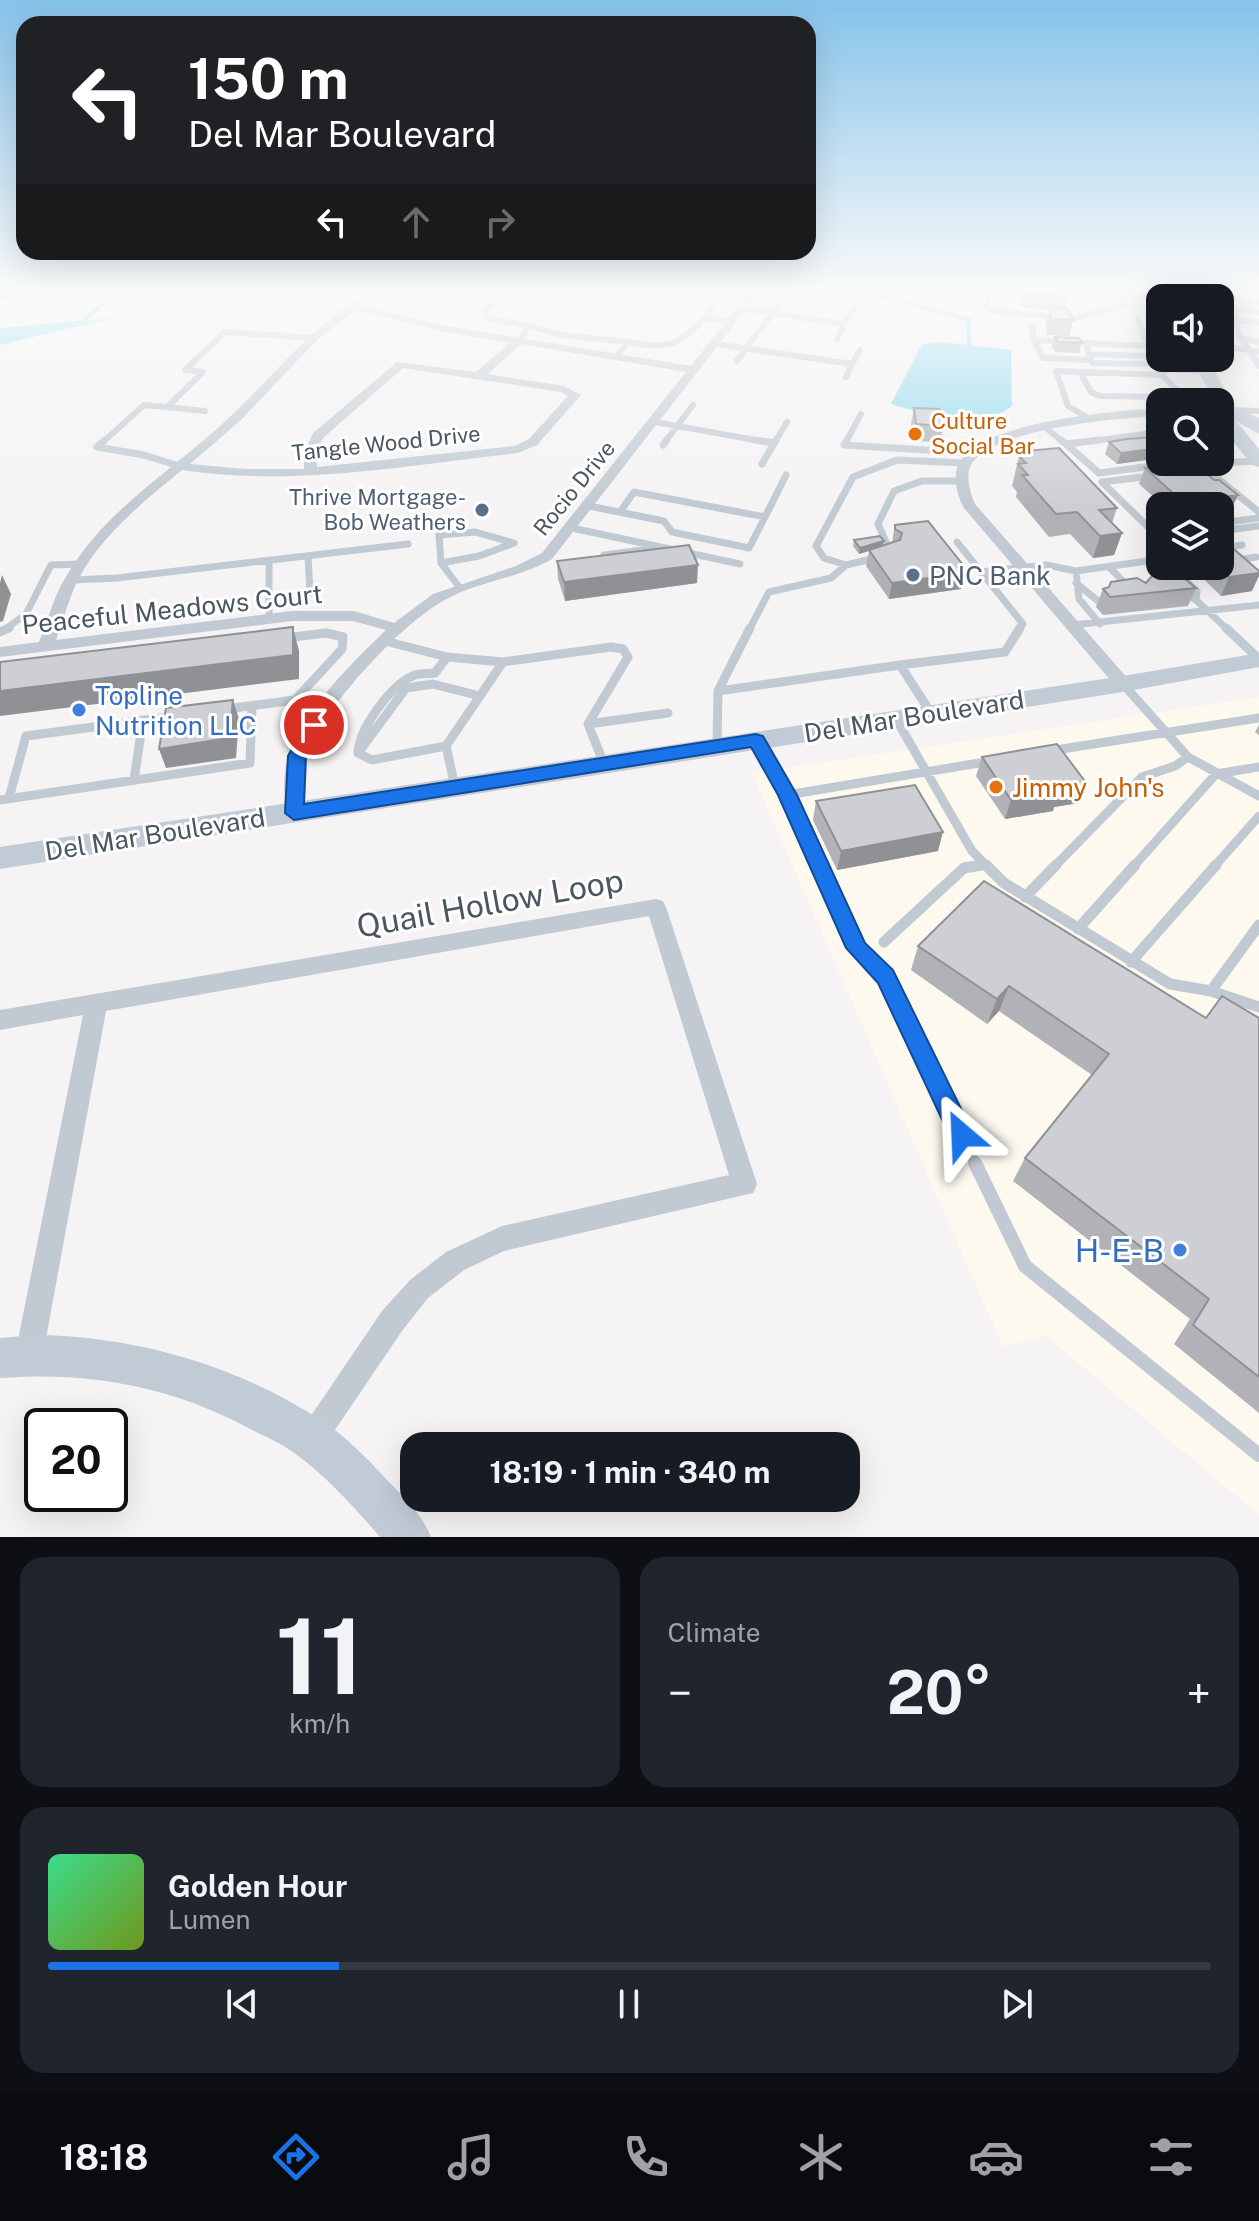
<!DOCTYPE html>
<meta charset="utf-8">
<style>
:root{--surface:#171b24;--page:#20242c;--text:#f1f3f6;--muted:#9ea1a6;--line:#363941;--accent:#1a73e8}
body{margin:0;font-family:"Public Sans",sans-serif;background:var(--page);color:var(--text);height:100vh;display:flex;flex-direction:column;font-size:30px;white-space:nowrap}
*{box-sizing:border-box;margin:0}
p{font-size:26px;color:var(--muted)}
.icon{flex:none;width:44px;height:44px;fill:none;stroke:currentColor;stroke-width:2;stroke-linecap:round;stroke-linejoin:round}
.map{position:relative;height:1537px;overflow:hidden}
.panel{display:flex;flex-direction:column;gap:20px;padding:20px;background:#0d0f14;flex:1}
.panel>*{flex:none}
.hud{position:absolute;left:16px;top:16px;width:800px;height:244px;border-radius:24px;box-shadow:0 8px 32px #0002;background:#202124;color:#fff;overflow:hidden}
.tools{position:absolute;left:1146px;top:284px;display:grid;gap:16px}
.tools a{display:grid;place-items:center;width:88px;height:88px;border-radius:16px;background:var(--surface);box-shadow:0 8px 32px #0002;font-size:40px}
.speed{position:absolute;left:24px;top:1408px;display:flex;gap:16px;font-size:40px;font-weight:700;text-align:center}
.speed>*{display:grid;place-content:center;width:104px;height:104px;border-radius:50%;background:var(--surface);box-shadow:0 8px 32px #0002;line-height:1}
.speed .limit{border:4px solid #111;border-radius:12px;background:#fff;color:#111}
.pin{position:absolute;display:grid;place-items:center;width:68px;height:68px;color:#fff;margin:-34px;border:4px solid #fff;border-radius:50%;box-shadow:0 2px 8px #0007}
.me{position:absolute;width:88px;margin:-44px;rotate:334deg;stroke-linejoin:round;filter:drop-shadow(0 0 6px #0008)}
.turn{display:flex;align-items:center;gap:28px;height:168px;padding:0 40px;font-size:36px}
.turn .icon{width:104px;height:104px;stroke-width:2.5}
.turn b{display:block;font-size:56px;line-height:68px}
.lanes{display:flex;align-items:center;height:76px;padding:0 40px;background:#0003;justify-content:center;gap:40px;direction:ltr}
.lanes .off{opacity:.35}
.big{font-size:60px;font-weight:700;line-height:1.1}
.panel .card{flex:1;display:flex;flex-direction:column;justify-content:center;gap:12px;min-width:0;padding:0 28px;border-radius:24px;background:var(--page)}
.panel .dial{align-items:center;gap:0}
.dial b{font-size:104px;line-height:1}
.song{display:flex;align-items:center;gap:24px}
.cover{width:96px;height:96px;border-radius:12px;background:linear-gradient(135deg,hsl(150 70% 55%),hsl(80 70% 35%))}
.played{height:8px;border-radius:4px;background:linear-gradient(90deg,var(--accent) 25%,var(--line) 25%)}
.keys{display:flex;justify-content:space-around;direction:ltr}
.heat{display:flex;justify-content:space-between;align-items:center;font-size:44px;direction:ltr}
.panel .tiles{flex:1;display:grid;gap:20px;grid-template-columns:1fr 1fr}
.card:last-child{grid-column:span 2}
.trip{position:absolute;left:400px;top:1432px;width:460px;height:80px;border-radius:24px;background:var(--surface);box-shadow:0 8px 32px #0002;font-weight:700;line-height:80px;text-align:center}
.tab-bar{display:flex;height:128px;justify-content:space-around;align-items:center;background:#090b0e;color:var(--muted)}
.tab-bar .icon{width:56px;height:56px}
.tab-bar .on{color:var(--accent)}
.tab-bar b{font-size:36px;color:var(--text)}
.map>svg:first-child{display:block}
.commercial{fill:#fdf9ef}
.water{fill:#90daee}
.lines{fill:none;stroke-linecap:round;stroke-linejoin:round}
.stream{stroke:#90daee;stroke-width:4}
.lane-far4{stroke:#c1cad2;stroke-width:6}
.lane-far3{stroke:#c1cad2;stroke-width:7}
.lane-far2{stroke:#c1cad2;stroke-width:9}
.lane-far1{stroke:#c1cad2;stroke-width:11}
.lane{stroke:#c1cad2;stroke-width:14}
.street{fill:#c1cad2;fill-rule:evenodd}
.secondary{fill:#c1cbd6;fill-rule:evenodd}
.wall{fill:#b0b2b7}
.shaded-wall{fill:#909195}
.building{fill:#cdcfd5;stroke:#909195;stroke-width:2}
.route{fill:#1a73e8;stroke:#114b97;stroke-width:2}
.food-dot{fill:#e8710a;stroke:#fff;stroke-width:3}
.service-dot{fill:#5c6f8a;stroke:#fff;stroke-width:3}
.shop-dot{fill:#3f7fe0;stroke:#fff;stroke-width:3}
.labels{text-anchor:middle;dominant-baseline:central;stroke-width:6;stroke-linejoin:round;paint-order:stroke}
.far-food-label{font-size:22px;fill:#c56008;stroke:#fff;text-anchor:start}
.far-street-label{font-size:22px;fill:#4a5661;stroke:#fff}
.far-service-label{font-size:22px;fill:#4e5e75;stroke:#fff;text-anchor:end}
.service-label{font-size:26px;fill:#4e5e75;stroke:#fff;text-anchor:start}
.street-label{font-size:26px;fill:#4a5661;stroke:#fff}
.shop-label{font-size:26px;fill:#366cbe;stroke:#fff;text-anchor:start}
.food-label{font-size:26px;fill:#c56008;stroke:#fff;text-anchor:start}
.near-street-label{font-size:32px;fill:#4a5661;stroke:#fff}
.near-shop-label{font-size:32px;fill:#366cbe;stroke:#fff;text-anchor:end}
</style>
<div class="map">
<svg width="1259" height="1537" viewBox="0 0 1259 1537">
<rect width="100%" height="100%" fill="#f5f3f3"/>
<path class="commercial" d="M1259,697V1515L1046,1336L1003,1347L752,773Z"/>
<path class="water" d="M113,318L0,345V328Z
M942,342L1011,350L1012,406C981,431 925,414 891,404L922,344Z"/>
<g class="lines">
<path class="stream" d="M828,290L900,300L969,320V345L972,351
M0,298L87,290
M82,322L118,290"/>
<path class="lane-far4" d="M510,290L485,311V315L491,319L530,326
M989,290L987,307L991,310L1071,319L1123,305L1122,295
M1073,290L1122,295L1128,290
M1147,290L1259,302
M1229,290L1239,335L1249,350L1259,352
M742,308L844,324L837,339
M1233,310L1259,312
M705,318L723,290
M1138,318L1153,364L1167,369
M1235,320L1259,322
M844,324L855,306
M1032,326L1034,340
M761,329L783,299
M1242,339L1259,342
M518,341L530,326L561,335L628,342
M1086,343L1145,346
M715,344L852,364L846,377
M1220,346L1249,350L1259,366
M1088,354L1148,356
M616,357L628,342C667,349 677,347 705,318L732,322
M1091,360L1043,358L1034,340L1086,343L1092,363L1153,364
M737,361L757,333
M852,364L860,350
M1080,372L1091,392L1100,396L1177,397L1176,389L1162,375
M167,407L205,411
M1230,410L1259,411
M1090,419L1068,406L1056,371L1162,375L1167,369L1205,371
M655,422L766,442
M1046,428L1063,442
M103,442L144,405L167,407L203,372L185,370L225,332L313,338
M665,442L693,405
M775,442L787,422
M846,442L861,414
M1084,442L1160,432"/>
<path class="lane-far3" d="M105,440L97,447L144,455L179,466
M755,440L774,443
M847,440L844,445L975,453
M1061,440L1066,444L1100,440
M1066,444L1099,473L1183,462
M663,445L667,440
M1259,461L1215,463L1206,469L1259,512
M762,464L776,440
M1102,482L1151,476
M1102,482L1147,526L1160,530
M589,506L664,521L672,532L749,548L765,517L634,492L620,512
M765,517L786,475
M1220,523L1259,518
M572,528L740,564
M1220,531L1259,526
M475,532L514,543L479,556L441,563L439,535Z
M886,542L878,524L894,491L922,481H962
M957,542L1023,624L1019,630
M1230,547L1242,545
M1156,552L1160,540
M604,555L657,548
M308,556L310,593
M1244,559L1256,557
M269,560V618
M441,563L460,588
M846,565L824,558L816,546L853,477L897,460L966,463
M1169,566L1197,591L1196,600L1228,630
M1109,567L1129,587
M1076,571L1079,599L1100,624
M980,572L1046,565L1076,571L1147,561L1171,582
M72,580L117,578L408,544
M1076,583L1098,601
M1182,592L1196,600
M1072,625L1259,605
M4,630L26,614L51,565L81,564
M749,630L769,592L831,578L846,565L880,557"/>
<path class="lane-far2" d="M1226,628L1259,659
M0,632L9,628
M385,641L447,657L503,662L611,647L623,649L628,657L588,724L604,764
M1123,684L1188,757L1259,796
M718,691L900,665
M226,709L295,700L342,649L343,637L326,633L285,638
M931,713L900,665L1005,652L1020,628
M896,719L972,851L988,867
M588,724L668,713
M756,740L787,795L820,867
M717,746L718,691L750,628
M1049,751L1259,718
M358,752C359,729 392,683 415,675C421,673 429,674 435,673L447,657
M358,753L406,688L433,684L480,696
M358,753L372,760L446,746
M134,780L143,720
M455,787L446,746L503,662
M787,795L991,761
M9,798L26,736L176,716
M0,800L250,763L252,706
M970,867L983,865
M1054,867L1142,777L1175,766L1188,757
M1133,867L1216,774L1259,767
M1214,867L1259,816"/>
<path class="lane-far1" d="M819,865L857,948L886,977L976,1165
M986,865L1004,883L1170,984L1211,991L1259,1007
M1025,897L1056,865
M1078,929L1135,865
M884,942L964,868L982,865
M1131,962L1216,865
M1211,991L1259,925"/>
<path class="lane" d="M975,1163L1025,1266L1259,1455"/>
<path class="street" d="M750,290H761L552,559C518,579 477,581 443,601C400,625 320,711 306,758C300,775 303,795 303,813L301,818H287L285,813C285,795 282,775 288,757C304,709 350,665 386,630L353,621H292L0,657V647L39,642C48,620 54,595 67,575C107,507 177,468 232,415C276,373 311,327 362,297L371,299L362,305L441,325L691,366ZM355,310L441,331L510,343L476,372L397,362L313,433L304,453V469H245L190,464L241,420L317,340ZM521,344L686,372L542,553L516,566L433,594L394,623L354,611H292L56,640C63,621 68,601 77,582C100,536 143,502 182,470C294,487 407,465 518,453L537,445L581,395L564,386L488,374ZM403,368L561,392L568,396L529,439L515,446L317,467L316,453L323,438Z
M1160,408V416C1119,418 998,428 973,462C964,474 970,492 975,504L1129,680L1131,684L1123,689L1117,688L964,508C955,492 951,470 964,456C996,421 1113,411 1160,408Z
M656,899L663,901L666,907L757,1184L753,1193L504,1251L464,1270L428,1298L402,1331L322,1449L312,1454L302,1449L297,1439L302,1429L382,1311L410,1280L446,1252L502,1226L729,1175L649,916L106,1011L43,1355L39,1365L29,1369L19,1365L15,1355L83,1015L0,1030V1010Z"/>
<path class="secondary" d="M1172,290H1186L1187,298H1173Z
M1191,358H1207L1235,407L1259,418V434L1236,421L1259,449V467L1252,465L1220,425V402H1215Z
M1259,653V667L1123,692L0,869V847L1123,676Z
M35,1335C136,1336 239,1366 324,1422C347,1438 368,1459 387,1480C404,1497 422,1514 431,1537H380C355,1508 328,1478 297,1455C284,1445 269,1438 254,1431C175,1387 90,1371 0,1378V1338Z"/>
</g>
<path class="wall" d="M1024,290H1069L1065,309L1073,320L1069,336L1047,335L1046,322L1050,310L1021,307Z
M1055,337L1082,343L1079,353L1055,352L1052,347Z
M914,408L944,426L940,442L913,441L911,424Z
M1109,442H1160V458L1117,464L1105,454Z
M1025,451L1117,508L1112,523L1122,533L1114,555L1093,558L1070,534L1049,537L1016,497L1017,492L1012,486L1019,456L1024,455Z
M1145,468L1214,480L1238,495L1230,512L1220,506H1160V519L1153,512L1157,500L1139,484Z
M895,525L963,565L962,569L965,573L961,589L889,599L866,566L869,551L859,554L853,546L854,540L883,546L892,543Z
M557,561L697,583L565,601L558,579Z
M1190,566H1220L1252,591L1221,596Z
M1146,583L1196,588L1188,606L1103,615L1096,607L1103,589Z
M1259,725V735L1255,732Z
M982,757L1087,784L1079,803L1054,807L1053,811L1005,819L976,776Z
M816,801L938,851L837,870L813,820Z
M918,946L1206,1018H1259V1413L1174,1344L1190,1319L1013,1181L1025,1158L1092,1075L999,1011L987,1024L911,970Z"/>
<path class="shaded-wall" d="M1160,448V458L1117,464L1121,453Z
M1238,495L1230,512L1220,513V506H1188L1190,501Z
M1122,533L1114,555L1093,558L1100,536Z
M884,541L882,547L859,554L860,548Z
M698,565L697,583L565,601L564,582Z
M965,573L961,589L889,599L892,583Z
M1259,573V576L1252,591L1221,596L1229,577Z
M2,575L11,594L3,621L0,622V583Z
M293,627L299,651V679L0,716V691Z
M233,700L239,719L236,758L166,768L159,749Z
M1087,784L1079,803L1054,807L1053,811L1005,819L1011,800L1058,789Z
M943,832L938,851L837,870L841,851Z
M1009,986L999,1011L987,1024L997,999Z"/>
<path class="building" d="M1025,290H1069V297L1025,292Z
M1050,307L1068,309L1073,320L1051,319Z
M1055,337L1079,338L1082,343L1058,342Z
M914,408L939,409L944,426L916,424Z
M1154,437L1160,442V448L1121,453L1109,442L1127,439Z
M1059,448L1117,508L1099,510L1122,533L1100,536L1077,512L1056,514L1022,475H1028L1018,464L1026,463L1019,456L1028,455L1025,451Z
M1192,462L1214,480H1219L1238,495L1190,501L1195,506H1171L1159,495L1174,494L1145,468Z
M928,521L963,565L959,566L965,573L892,583L869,550L900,540L902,533L895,529V525Z
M880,536L884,541L860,548L854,540Z
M1220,537L1259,571V573L1229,577L1217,566H1220Z
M689,545L698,565L564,582L557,561Z
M1178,573L1196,588L1110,597L1103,589L1109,587L1111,582L1137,578L1146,583L1152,576Z
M293,627V655L0,691V662Z
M233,700L229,738L159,749L166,708Z
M1057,744L1087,784L1058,789L1060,792L1011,800L982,757Z
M915,785L943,832L841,851L816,801Z
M984,881L1206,1018L1222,996L1259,1018V1377L1193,1325L1209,1299L1025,1158L1109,1054L1009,986L997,999L918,946Z"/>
<linearGradient id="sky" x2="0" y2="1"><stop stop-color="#85c3ea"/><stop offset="0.57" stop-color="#fafafa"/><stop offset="1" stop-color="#fafafa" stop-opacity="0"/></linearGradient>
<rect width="1259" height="506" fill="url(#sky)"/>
<path class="route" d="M314,720L322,725L306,756L304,804L756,734L763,736L797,795L865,943L893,970L970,1127L974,1135L970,1143L962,1146L953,1143L878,983L846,948L778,795L751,747L294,820L285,813L288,756L307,721Z"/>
<g class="food-dot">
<circle cx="915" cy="434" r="8"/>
<circle cx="996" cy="787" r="8"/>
</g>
<g class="service-dot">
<circle cx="482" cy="510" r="8"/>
<circle cx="913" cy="575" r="8"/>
</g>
<g class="shop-dot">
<circle cx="79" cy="710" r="8"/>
<circle cx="1180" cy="1250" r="8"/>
</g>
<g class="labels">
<g class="far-food-label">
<text x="931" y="421">Culture<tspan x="931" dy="25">Social Bar</tspan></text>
</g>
<g class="far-street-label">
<text transform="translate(386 443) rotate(-6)">Tangle Wood Drive</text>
<text transform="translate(574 488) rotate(-51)">Rocio Drive</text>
</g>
<g class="far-service-label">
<text x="466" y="497">Thrive Mortgage-<tspan x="466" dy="25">Bob Weathers</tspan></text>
</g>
<g class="service-label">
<text x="929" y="575">PNC Bank</text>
</g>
<g class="street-label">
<text transform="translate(172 609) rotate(-6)">Peaceful Meadows Court</text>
<text transform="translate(914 716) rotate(-9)">Del Mar Boulevard</text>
<text transform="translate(155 834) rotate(-9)">Del Mar Boulevard</text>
</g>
<g class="shop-label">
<text x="95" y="695">Topline<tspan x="95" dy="30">Nutrition LLC</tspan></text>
</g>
<g class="food-label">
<text x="1012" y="787">Jimmy John's</text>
</g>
<g class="near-street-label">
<text transform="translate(490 903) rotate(-10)">Quail Hollow Loop</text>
</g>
<g class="near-shop-label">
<text x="1164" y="1250">H-E-B</text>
</g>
</g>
</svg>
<div class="tools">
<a><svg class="icon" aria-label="sound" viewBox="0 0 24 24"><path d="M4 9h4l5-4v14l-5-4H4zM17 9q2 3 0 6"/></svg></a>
<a><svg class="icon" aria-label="search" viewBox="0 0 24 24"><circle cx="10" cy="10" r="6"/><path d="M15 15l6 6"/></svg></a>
<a><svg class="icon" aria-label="layers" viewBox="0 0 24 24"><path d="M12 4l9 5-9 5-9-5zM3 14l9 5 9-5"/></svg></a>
</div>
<div class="speed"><div class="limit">20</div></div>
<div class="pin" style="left:314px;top:725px;background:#d93025"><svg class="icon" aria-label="arrive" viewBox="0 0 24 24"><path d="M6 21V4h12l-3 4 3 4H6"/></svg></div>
<svg class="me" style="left:962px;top:1135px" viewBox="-20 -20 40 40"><path d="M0-17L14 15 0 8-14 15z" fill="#1a73e8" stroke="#fff" stroke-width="4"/></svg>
<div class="trip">18:19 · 1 min · 340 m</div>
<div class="hud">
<div class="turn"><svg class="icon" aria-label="left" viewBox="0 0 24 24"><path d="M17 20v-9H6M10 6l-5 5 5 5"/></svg><div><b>150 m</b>Del Mar Boulevard</div></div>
<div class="lanes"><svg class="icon" aria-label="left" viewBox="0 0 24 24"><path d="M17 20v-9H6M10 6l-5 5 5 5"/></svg><svg class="icon off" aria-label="ahead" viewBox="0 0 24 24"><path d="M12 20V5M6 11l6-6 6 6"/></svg><svg class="icon off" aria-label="right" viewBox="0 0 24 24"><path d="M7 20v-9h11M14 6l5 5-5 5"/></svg></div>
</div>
</div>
<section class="panel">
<div class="tiles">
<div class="card dial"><b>11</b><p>km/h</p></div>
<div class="card"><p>Climate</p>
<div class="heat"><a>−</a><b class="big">20°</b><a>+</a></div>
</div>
<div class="card">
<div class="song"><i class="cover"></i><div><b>Golden Hour</b><p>Lumen</p></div></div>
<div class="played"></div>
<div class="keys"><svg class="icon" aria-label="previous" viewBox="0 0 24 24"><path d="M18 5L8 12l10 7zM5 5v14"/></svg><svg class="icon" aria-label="pause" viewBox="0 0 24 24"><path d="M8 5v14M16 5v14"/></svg><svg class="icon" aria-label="next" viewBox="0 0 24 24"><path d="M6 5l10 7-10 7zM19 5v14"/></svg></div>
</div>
</div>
</section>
<nav class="tab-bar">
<b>18:18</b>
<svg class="icon on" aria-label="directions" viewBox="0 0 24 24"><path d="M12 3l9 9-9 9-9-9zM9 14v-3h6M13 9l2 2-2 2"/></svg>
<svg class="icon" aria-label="music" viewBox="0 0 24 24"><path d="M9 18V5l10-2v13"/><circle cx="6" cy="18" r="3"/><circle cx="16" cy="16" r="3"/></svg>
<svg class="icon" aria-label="phone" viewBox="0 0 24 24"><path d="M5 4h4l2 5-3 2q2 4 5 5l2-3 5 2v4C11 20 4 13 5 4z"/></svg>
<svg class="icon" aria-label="climate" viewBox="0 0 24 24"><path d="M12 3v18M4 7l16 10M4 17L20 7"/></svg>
<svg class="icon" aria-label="car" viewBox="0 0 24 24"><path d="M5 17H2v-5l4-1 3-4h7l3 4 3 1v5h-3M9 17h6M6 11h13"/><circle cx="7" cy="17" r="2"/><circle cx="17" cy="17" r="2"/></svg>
<svg class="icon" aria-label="filters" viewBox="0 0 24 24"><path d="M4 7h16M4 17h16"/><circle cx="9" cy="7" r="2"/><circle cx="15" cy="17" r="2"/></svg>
</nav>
